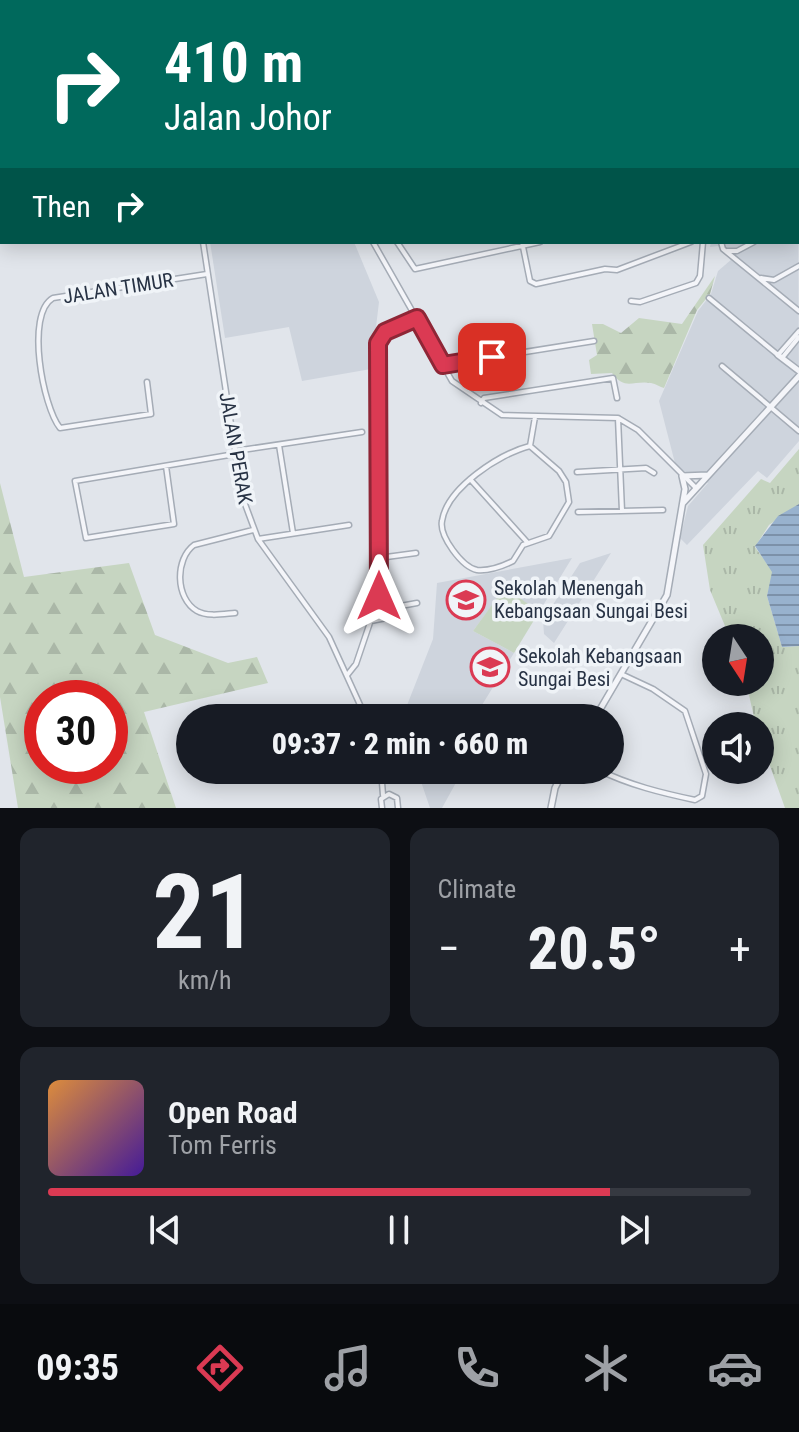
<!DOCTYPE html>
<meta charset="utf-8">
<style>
:root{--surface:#171b24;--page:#20242c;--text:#f1f3f6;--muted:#9ea1a6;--line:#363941;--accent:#db3a53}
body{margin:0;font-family:"Roboto Condensed",sans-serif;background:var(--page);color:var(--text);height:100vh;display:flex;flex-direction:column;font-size:30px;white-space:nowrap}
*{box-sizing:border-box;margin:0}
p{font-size:26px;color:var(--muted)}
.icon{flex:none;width:44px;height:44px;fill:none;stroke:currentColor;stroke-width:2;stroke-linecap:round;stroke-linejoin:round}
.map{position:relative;height:808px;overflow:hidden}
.panel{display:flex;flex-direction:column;gap:20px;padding:20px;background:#0d0f14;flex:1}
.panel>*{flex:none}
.hud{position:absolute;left:0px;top:0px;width:800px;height:244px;box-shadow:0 4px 20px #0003;background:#00695c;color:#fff;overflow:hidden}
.needle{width:52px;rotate:168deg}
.fabs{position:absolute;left:702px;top:624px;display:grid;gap:16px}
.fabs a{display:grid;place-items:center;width:72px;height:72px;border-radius:50%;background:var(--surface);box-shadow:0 4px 20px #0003;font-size:40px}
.speed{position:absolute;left:24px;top:680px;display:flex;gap:16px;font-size:40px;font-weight:700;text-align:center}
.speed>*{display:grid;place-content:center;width:104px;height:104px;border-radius:50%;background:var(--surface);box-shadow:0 4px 20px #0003;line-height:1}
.speed .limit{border:12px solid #d22;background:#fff;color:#111}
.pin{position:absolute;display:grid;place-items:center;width:68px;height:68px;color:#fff;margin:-34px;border-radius:16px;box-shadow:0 4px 12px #0006}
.me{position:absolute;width:88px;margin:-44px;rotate:0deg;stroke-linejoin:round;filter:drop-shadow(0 0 6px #0008)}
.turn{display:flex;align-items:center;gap:28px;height:168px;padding:0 32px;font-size:36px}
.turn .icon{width:104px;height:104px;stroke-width:2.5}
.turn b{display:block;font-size:56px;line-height:68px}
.then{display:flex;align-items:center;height:76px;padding:0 32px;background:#0003;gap:16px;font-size:30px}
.big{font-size:60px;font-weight:800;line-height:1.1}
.panel .card{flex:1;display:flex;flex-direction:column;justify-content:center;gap:12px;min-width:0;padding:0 28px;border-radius:16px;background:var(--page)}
.panel .dial{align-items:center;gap:0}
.dial b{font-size:104px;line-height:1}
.song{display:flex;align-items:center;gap:24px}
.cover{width:96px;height:96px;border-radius:12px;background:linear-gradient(135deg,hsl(30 70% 55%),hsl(260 70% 35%))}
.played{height:8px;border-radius:4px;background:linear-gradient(90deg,var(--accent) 80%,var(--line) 80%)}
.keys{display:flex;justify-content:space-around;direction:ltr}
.heat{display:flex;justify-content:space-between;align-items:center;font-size:44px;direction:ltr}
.panel .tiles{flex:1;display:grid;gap:20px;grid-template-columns:1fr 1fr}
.card:last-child{grid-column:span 2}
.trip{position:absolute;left:176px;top:704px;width:448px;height:80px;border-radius:40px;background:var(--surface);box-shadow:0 4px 20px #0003;font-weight:800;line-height:80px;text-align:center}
.menu{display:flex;height:128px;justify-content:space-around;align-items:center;background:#090b0e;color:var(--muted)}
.menu .icon{width:56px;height:56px}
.menu .current{color:var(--accent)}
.menu b{font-size:36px;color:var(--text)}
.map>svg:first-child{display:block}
.built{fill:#ced4dd}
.grass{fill:url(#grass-tufts)}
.forest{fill:url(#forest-firs);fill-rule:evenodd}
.garden{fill:#c6d5c1}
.water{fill:url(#water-rules)}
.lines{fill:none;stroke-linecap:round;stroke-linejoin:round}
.minor-casing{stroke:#a5acb6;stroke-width:7}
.tertiary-casing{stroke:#a5acb6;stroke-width:8}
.minor{stroke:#f4f5f9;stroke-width:4}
.tertiary{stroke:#f4f5f9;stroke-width:5}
.route-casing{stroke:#8e2636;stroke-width:20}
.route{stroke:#db3a53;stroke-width:14}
.labels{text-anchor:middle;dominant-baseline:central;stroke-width:7;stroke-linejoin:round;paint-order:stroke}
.street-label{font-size:20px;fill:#273244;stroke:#f0f4f8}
.poi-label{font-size:20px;fill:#273244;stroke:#f0f4f8;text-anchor:start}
</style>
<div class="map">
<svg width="799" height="808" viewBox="0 0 799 808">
<defs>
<pattern id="grass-tufts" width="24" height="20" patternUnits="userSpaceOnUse" patternTransform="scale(2)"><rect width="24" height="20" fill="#c6d5c1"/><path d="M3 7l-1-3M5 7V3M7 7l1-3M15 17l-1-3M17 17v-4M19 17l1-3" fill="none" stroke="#aab7a7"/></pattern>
<pattern id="forest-firs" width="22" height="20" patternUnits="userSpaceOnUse" patternTransform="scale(2)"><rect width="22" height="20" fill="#c6d5c1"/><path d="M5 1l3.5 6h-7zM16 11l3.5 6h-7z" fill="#aab7a7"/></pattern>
<pattern id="water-rules" width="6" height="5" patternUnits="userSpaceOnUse" patternTransform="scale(2)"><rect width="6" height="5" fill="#98b2ce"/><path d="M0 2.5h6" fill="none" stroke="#7c91a9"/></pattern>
</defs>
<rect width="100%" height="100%" fill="#e1e5eb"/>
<path class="built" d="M798,81L799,441L767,478L758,471L687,545L680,538L688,506L708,483L676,467L659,401L698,311L711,294L718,271L732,259L718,246L710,247L711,242H798Z
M210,242H354L379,302L371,369L302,381L289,327L225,338Z
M611,553L554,643L544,634L543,620L580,563Z
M572,558L539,612L505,588L473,631L514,653L474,718H402L433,639L437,583Z
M417,770H463L442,808H430Z"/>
<path class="grass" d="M799,449V504L769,525L755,547L773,572L767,596L782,647L799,646V808H785L760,738V726H756L746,682H760V638H730L710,590L703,545L761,479L770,483Z"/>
<path class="forest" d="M715,276L710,294L697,310L664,388C660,387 656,384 651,383C633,380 625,391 612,373L591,374L589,360L597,355L592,324H603L621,333L639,318L682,324Z
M0,483L24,577L129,563L155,635L228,663L257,657L268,683L144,712L176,808H18L0,697ZM110,698V766H42V698Z"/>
<path class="garden" d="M505,587L539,612L514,653L473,631Z"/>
<path class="water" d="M799,504V646L782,647L767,596L772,572L755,546L778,516Z"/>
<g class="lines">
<defs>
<path id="minor" d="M55,0L60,2
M545,0L549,2
M690,0L693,2
M320,2V0
M484,2L485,0
M585,2L586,0
M757,2L759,0
M798,30H799
M798,95H799
M798,145H799
M798,153L799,152
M0,186H2
M798,201H799
M798,217H799
M203,242L242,496L258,539L329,637L366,718
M373,242L452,381L502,415L618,418L638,430L695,487
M397,242L415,269L540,242
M522,242L530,281L536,284L605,269L617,270L691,242
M721,242L723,249L799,311
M727,251H737L754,242
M761,278L774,280L799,266
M709,298L778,355L799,331
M631,301L640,302L696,283L700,276L703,242
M782,358L799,337
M443,365L594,341
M722,366L799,431
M147,382L151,414L60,428C43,407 25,314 53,298L207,274
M481,403L484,398L613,378L617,398
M618,418L622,511
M279,445L293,533
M530,446L559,471L566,482L569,502L549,536L523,545L513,561C503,566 488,571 477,570C462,567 439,536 442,521C447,488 499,454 530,446L535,417
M235,451L362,432
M166,466L174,524L86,538L75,481L235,454
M577,472L646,468L654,473
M470,479L527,542
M578,512L663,510
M258,539L349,525
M379,558L416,553
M235,613C223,614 208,617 197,611C175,598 175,559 194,545L253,530
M371,621L391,617L395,607L417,603
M348,674L356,664L379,596L378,343L385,332L417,318
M381,770L383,795
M599,770C629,785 662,793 695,800L702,796L706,774L685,711L653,689L621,674
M382,808L381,799L389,794L397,798L398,808"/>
<path id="tertiary" d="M798,66L799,67
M798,73L799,74
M778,355L799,371
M683,503L799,376
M595,718L667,595L685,489L682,476L708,475
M551,808L555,788L564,770"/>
</defs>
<use href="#minor" class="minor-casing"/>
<use href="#tertiary" class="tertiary-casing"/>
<use href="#minor" class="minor"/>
<use href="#tertiary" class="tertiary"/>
</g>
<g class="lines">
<defs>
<path id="route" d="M379,596L378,343L385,332L417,318L443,365L492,357"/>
</defs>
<use href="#route" class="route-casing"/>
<use href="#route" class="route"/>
</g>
<defs>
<symbol id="school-ring" viewBox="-11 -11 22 22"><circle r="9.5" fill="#f0f4f8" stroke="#db3a53" stroke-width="1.5"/><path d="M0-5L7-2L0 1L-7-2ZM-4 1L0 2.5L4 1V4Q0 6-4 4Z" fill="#db3a53"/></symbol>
</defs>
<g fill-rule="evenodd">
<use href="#school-ring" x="444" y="578" width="44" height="44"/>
<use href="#school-ring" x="468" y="645" width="44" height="44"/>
</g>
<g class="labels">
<g class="street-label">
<text transform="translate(118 288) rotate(-9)">JALAN TIMUR</text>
<text transform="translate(236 448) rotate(80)">JALAN PERAK</text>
</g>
<g class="poi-label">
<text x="494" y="588">Sekolah Menengah<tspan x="494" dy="23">Kebangsaan Sungai Besi</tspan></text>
<text x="518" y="656">Sekolah Kebangsaan<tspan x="518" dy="23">Sungai Besi</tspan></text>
</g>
</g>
</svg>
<div class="fabs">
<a><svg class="needle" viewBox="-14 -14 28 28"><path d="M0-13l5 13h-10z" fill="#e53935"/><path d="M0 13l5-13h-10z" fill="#9ea1a6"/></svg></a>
<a><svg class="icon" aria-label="sound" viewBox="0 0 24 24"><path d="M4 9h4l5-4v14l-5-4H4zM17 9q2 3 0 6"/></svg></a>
</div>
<div class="speed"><div class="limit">30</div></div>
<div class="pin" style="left:492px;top:357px;background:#d93025"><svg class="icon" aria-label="arrive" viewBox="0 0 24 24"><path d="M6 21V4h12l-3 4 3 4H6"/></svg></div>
<svg class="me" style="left:379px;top:596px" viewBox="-20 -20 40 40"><path d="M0-17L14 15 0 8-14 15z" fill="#db3a53" stroke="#fff" stroke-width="4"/></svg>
<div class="trip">09:37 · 2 min · 660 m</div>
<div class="hud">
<div class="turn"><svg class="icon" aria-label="right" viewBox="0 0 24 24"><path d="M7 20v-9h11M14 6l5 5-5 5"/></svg><div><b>410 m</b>Jalan Johor</div></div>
<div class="then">Then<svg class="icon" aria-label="right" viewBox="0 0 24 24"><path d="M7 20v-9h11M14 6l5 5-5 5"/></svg></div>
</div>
</div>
<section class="panel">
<div class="tiles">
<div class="card dial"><b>21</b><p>km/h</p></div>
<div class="card"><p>Climate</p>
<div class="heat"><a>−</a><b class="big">20.5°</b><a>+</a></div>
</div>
<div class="card">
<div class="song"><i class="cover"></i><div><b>Open Road</b><p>Tom Ferris</p></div></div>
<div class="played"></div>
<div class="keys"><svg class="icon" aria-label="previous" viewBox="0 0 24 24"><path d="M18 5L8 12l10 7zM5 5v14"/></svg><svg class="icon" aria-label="pause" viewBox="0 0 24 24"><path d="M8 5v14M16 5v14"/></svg><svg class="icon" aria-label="next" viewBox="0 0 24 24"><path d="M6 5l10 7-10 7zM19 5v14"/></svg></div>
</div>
</div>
</section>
<nav class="menu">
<b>09:35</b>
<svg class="icon current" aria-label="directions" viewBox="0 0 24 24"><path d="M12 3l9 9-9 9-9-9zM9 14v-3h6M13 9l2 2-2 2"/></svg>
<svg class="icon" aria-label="music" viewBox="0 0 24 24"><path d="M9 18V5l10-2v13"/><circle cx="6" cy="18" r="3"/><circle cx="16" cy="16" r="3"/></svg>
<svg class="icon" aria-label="phone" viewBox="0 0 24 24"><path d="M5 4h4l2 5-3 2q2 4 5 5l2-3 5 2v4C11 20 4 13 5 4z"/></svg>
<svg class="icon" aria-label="climate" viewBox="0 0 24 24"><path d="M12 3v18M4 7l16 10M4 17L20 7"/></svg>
<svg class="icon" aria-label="car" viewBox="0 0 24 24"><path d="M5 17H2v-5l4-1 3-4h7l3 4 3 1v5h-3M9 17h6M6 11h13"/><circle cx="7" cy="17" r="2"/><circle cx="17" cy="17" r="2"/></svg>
</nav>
